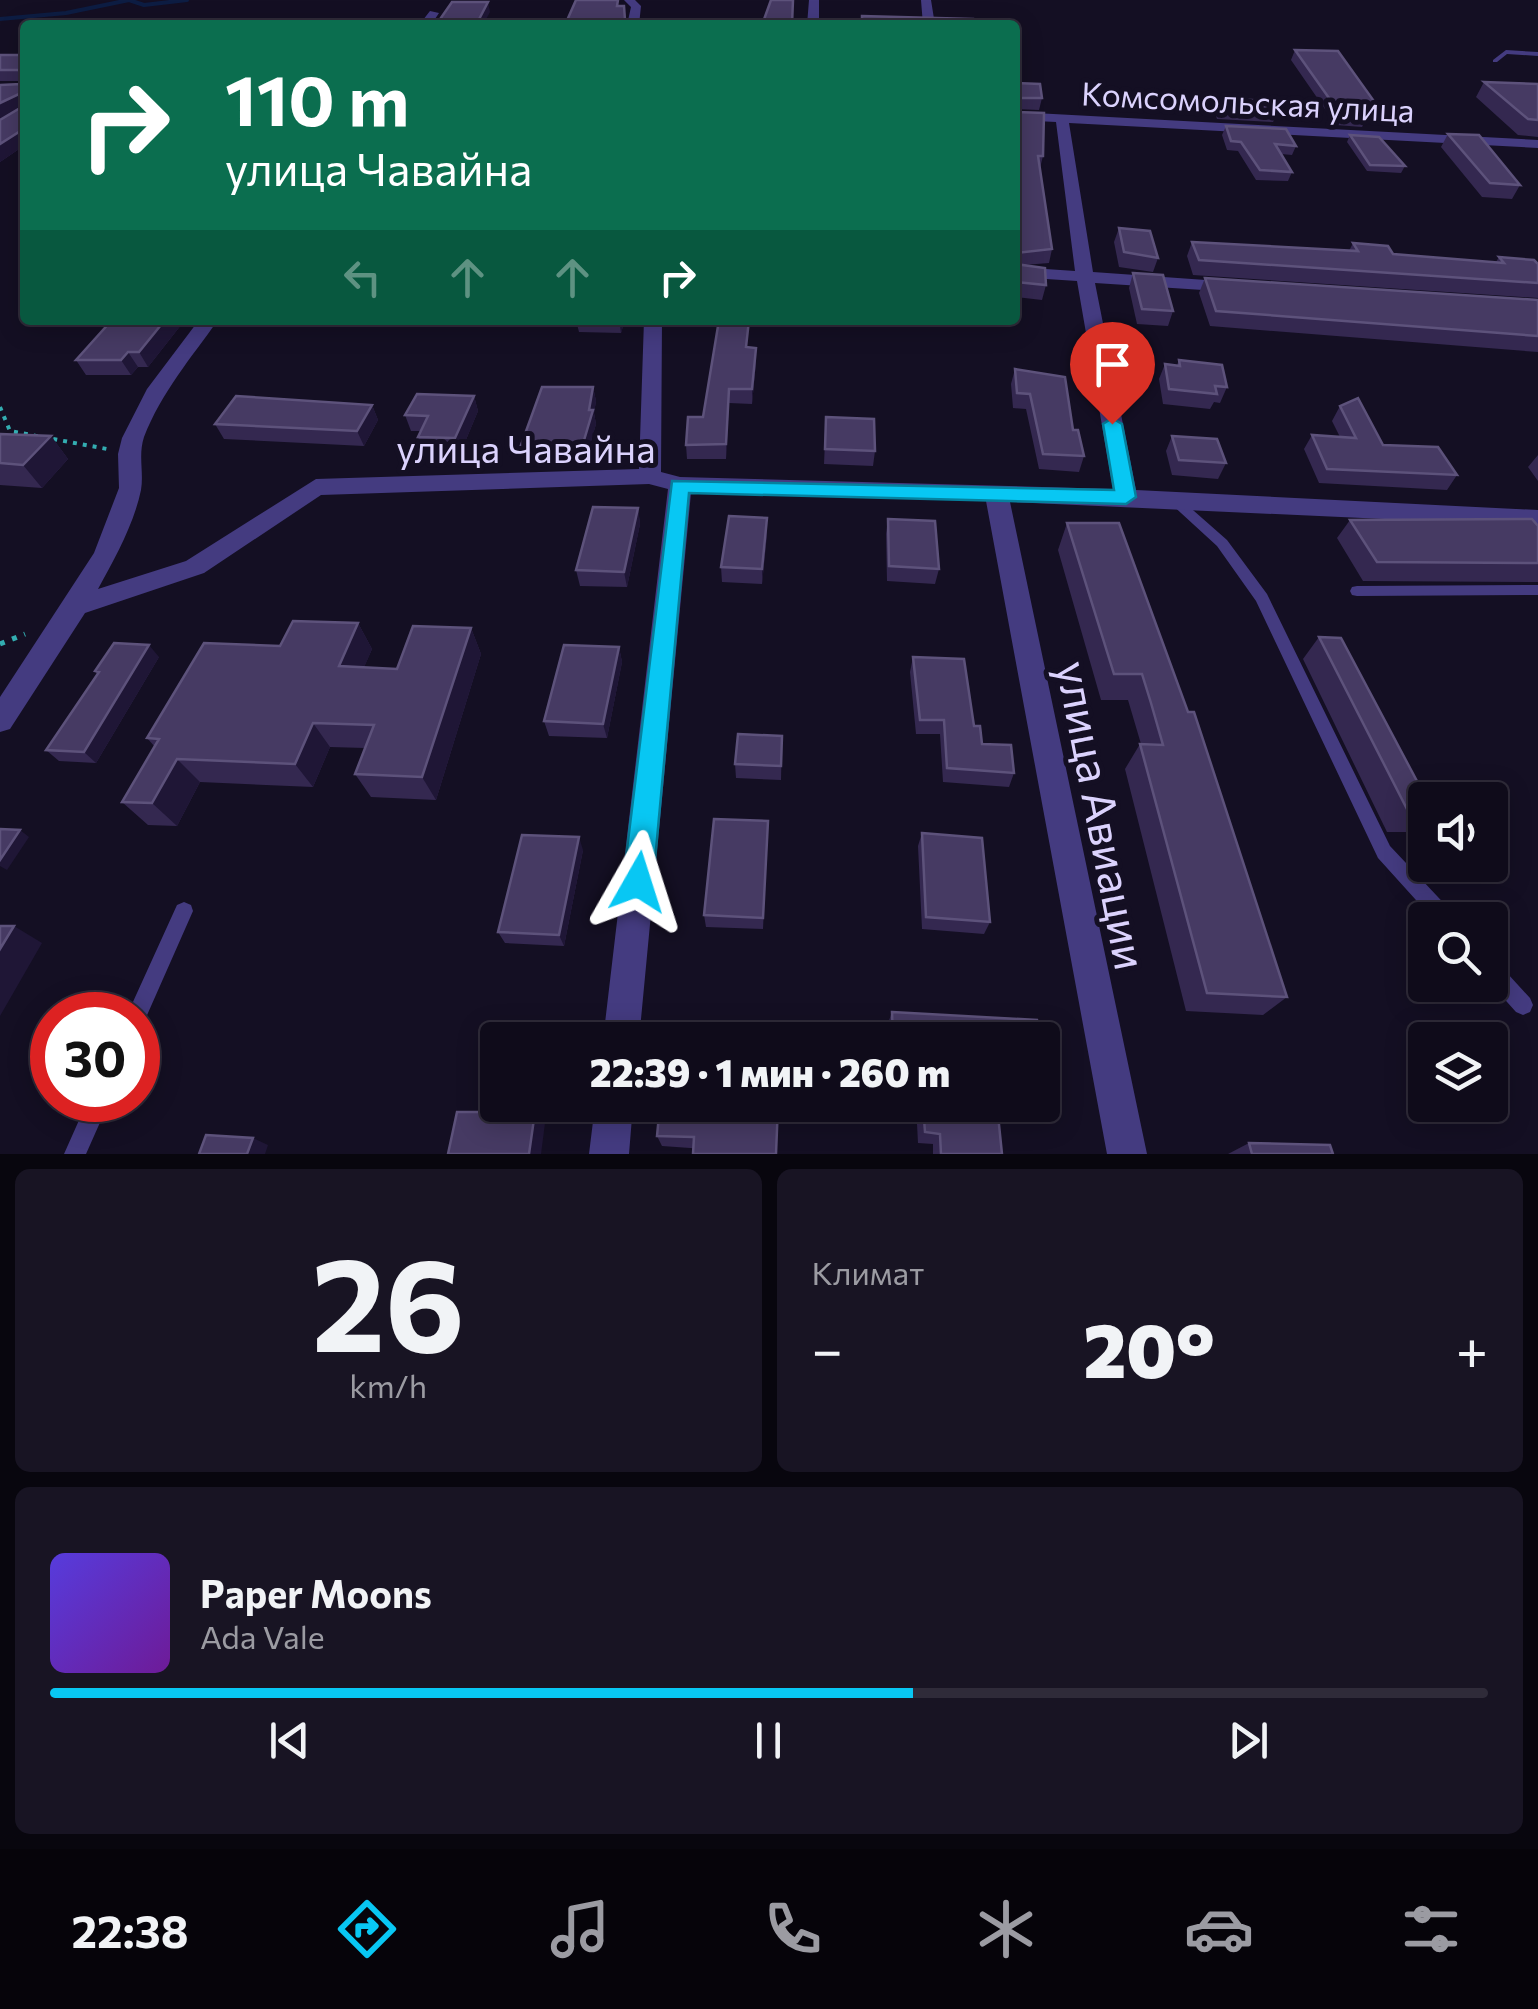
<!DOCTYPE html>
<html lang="ru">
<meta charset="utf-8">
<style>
:root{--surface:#0f0b1a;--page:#181423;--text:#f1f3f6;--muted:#9b9ba2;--line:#2f2b39;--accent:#08c7f3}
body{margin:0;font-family:Commissioner,sans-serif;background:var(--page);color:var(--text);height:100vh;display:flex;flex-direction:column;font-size:38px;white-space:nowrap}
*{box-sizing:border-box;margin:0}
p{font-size:32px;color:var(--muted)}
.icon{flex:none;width:55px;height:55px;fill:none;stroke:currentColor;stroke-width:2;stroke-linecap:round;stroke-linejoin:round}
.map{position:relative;height:1154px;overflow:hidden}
.panel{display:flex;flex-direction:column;gap:15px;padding:15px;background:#08060e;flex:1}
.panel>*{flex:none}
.top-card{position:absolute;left:20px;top:20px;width:1000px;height:305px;border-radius:10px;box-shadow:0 5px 25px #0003,0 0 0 2px var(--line);background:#0b6e4f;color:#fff;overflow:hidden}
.tools{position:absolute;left:1408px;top:782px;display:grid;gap:20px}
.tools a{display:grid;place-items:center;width:100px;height:100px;border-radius:10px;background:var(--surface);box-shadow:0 5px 25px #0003,0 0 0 2px var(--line);font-size:50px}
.speed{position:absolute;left:30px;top:992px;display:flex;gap:20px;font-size:50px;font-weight:700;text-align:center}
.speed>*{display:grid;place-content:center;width:130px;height:130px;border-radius:50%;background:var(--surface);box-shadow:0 5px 25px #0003,0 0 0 2px var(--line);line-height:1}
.speed .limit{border:15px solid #d22;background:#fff;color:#111}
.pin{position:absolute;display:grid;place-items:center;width:85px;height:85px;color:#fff;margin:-102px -42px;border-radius:50% 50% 50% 0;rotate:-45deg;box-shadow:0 0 10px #0007}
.pin .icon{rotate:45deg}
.me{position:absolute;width:110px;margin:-55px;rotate:6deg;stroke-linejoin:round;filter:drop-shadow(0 0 8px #0008)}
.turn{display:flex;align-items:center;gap:35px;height:210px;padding:0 40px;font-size:45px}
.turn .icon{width:130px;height:130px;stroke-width:2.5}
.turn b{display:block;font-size:70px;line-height:85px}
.lanes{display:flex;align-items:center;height:95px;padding:0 40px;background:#0003;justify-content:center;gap:50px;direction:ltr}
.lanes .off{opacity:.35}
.big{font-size:75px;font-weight:800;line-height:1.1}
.panel .tile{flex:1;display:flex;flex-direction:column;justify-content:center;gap:15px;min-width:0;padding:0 35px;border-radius:15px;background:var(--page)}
.panel .dial{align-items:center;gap:0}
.dial b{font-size:130px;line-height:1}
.song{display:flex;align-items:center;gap:30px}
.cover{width:120px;height:120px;border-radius:15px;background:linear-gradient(135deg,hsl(250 70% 55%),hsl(280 70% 35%))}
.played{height:10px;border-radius:5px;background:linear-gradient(90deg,var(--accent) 60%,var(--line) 60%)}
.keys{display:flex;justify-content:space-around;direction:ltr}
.heat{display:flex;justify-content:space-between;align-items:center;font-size:55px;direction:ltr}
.panel .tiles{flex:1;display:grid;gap:15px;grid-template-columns:1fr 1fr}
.tile:last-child{grid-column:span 2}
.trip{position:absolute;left:480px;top:1022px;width:580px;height:100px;border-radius:10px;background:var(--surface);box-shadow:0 5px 25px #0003,0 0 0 2px var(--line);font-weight:800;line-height:100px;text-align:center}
.tab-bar{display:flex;height:160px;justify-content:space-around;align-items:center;background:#06040a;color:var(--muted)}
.tab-bar .icon{width:70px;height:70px}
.tab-bar .selected{color:var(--accent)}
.tab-bar b{font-size:45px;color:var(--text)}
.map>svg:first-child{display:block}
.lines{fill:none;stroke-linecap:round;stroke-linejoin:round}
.stream{stroke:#0d1d43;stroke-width:4}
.path-far1{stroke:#33adb1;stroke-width:4;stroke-dasharray:4 6;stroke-linecap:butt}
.path{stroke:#33adb1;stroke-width:5;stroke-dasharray:5 8;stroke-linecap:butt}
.service{fill:#443b80;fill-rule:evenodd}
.minor{fill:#443b80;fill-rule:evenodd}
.wall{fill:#342850}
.shaded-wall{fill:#1f1636}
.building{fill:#463a63;stroke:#5d527b;stroke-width:2.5}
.route{fill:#08c7f3;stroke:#05819e;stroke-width:2.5}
.labels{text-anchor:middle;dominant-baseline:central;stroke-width:10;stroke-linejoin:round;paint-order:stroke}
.far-street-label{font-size:32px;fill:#dbd2fd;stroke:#140f23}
.street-label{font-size:38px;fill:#dbd2fd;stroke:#140f23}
.near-street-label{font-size:45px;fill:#dbd2fd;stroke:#140f23}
</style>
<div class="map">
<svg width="1538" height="1154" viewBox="0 0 1538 1154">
<rect width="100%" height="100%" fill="#140f23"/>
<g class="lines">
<path class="stream" d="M0,19L66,13L129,0L144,5L187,0"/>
<path class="path-far1" d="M0,407L10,431L107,449"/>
<path class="path" d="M0,644L25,634"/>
<path class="service" d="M1506,50L1538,52V56L1507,54L1497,62H1493V60Z
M1173,495L1177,496L1227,540L1267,594L1390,846L1453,913L1455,920H1434L1378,858L1256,601L1217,546L1169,502L1167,499Z
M1538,585V595L1357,596L1352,595L1350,591L1352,587L1357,586Z
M184,902L191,905L193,911L144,1022L138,1025V1015H127L177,905Z
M1490,959L1497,962L1530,998L1533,1005L1530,1012L1523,1015L1516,1012L1490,983Z
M88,1100H110L86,1154H64Z"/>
<path class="minor" d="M624,0H635L641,6L639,25H627L631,7Z
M809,0H819V25H807Z
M921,0H931L935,25H923Z
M430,11L439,13L431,25H419Z
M143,21L148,25H135Z
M1015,112L1538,140V148L1069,123L1093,272L1234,282L1243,287L1234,292L1095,283L1136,490L1538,510V526L1010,502L1147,1154H1107L986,501L691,493L639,1040H603L668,489L649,484L321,495L204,573L85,613L10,729L0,732V697L94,553L119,488L118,454L122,438L147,389L199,320H218C191,358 161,393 144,437C138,455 144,472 141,490C134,524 115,558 98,589L186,561L316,479L639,469L644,320H662L661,472L680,477L1113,489L1077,281L1015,277V267L1075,271L1056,122L1015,120Z
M595,1105H633L629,1154H589Z"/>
</g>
<path class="wall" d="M1295,50L1381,111L1376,121L1366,120L1362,127L1336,125L1291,60Z
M0,55H25V145L0,162V85L21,84V81H0Z
M1484,82L1538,84V137L1518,135L1476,97Z
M1015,83L1042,98L1039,110L1015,109Z
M1214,98L1276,116L1273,122L1217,119L1212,104Z
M1015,110L1043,156L1040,168L1052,249L1049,263L1024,265L1046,285L1042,300L1015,297Z
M1226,126L1296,146L1292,155L1281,154L1292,172L1288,181L1256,180L1238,151L1227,150L1222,135Z
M1448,134L1520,185L1512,199L1482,197L1441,147Z
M1350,135L1405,166L1401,173L1367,171L1347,142Z
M1119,228L1158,258L1153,272L1119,267L1114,242Z
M1192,242L1349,251L1353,243L1393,254L1496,262L1499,257L1538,283V298L1193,275L1187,256Z
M1133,273L1173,311L1168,326L1137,324L1129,288Z
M1205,278L1538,300V352L1210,326L1199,293Z
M112,320H185L148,367H138L131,375H86L76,360Z
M576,320H625L621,333L579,332Z
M748,348L756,362L752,404L729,403L726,459H687L686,445Z
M1179,360L1227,387L1220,403L1214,402L1210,409L1163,404L1159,379L1165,364L1177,365Z
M1015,369L1073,430L1084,456L1079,472L1039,469L1026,409L1013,408L1011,384Z
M593,387L596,401L594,413L596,424L585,462L525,459L521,445Z
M474,396L478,411L460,454L424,452L418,437L421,431H411L405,415Z
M372,405L378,420L364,446L224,439L215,424Z
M1340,406L1383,445L1457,475L1447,490L1319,483L1304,449L1312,435L1340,437L1332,421Z
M826,417L875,451L873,466L824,464Z
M0,434L51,436L68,459L42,488L0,485Z
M1172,436L1226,463L1218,479L1172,475L1166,451Z
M1538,455V481L1528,467Z
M638,508L640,524L627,587L580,586L576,570Z
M767,518V534L762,584L722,582L721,567Z
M888,519L939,569L935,584L887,581L886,534Z
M1350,520L1538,526V582L1363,581L1337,538Z
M1067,523H1119L1287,997L1263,1015L1186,1011L1125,769L1140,744H1141L1128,700H1101L1058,550Z
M358,623L372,649L364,667L397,669L471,628L481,654L436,800L371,797L355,774L365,748L330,747L313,787L200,782L177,826L148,825L122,802L155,747L147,738L280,646Z
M1319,637L1425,800V820L1411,832H1387L1303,659Z
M619,647L622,662L607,738L549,736L544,721Z
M159,657L96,763L59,761L46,750L97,674L95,671Z
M913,657L974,726L982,744L1014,773L1009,787L943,782L940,734H916L910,672Z
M782,736L781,780L736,778L735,764Z
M768,821L763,929L706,927L704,915Z
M922,833L990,922L984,934L922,929L918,846Z
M583,850L564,946L505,943L498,932Z
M892,1012L1040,1040H887V1026Z
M660,1105L776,1154L662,1146L657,1136Z
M916,1105H997L1002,1154H933V1144L918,1143Z
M1249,1143L1333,1154H1228Z"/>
<path class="shaded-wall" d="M488,2L490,12L483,25H476Z
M21,93L25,106L0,119V103Z
M25,128V145L0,162V144Z
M165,320H185L148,367L139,352Z
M619,320H625L621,333Z
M756,348V362L752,404V389Z
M128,352L138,367L131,375L121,360Z
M593,387L596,401L594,413L596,424L585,462L582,447Z
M729,389V403L726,459V444Z
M474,396L478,411L460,454L455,438Z
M372,405L378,420L364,446L357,431Z
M51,436L68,459L42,488L23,465Z
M638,508L640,524L627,587L624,572Z
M767,518V534L762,584V569Z
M358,623L372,649L354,691L339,666Z
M471,628L481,654L436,800L422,777Z
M149,645L159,657L96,763L84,752Z
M619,647L622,662L607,738L603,724Z
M313,723L330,747L313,787L295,764Z
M177,759L200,782L177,826L152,803Z
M20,830L29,837L7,870L0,866V860Z
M579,837L583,850L564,946L559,935Z
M14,926L42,943L0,1016V949Z
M535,1112L545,1123L541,1154H529Z
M253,1138L268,1145L265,1154H247Z"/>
<path class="building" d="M576,0H618L617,6H624L625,20L622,25H565Z
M771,0H793L792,25H762Z
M452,2H488L476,25H436Z
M862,16L973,19V25H862Z
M365,21H393L390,25H362Z
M1295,50L1338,51L1381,111L1361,110L1367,117L1341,115Z
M0,55H25V128L0,144V120L20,108L21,93L0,103V85L21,84L22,73L18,70H0Z
M1484,82L1538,84V120L1528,119Z
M1015,83L1040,84L1042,98H1015Z
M1214,98L1268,101L1276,116L1219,113Z
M1015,110L1017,112L1044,113L1043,156H1038L1052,249L1015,253Z
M1226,126L1286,129L1296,146L1275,144L1292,172L1260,170L1241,142L1231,141Z
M1448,134L1479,135L1520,185L1490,183Z
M1350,135L1379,137L1405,166L1370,165Z
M1119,228L1150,231L1158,258L1124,252Z
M1192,242L1358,251L1353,243L1388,246L1393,254L1504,263L1499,257L1534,260L1538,264V283L1199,260Z
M1015,264L1045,268L1046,285L1015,282Z
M1133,273L1163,275L1173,311L1142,309Z
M1205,278L1538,300V336L1216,311Z
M112,320H165L139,352H128L121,360H76Z
M719,320H749L746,347L756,348L752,389H729L726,444L686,445L688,417H703Z
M1179,360L1222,365L1227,387L1215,386L1217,394L1169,389L1165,364L1180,366Z
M1015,369L1065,377L1073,430H1078L1084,456L1043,454L1030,394L1017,393Z
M542,387H593L589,410H593L582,447L521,445Z
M417,394L474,396L455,438L418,437L428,416L405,415Z
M236,396L372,405L357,431L215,424Z
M1358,398L1383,445L1438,447L1457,475L1327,469L1312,435L1356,438L1340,406Z
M826,417L874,419L875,451L825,449Z
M0,434L51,436L23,465L0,463Z
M1172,436L1217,439L1226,463L1179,460Z
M593,507L638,508L624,572L576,570Z
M729,516L767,518L762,569L721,567Z
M888,519L935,521L939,569L889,566Z
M1532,519L1538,526V563L1377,562L1350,520Z
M1067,523H1119L1188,712H1194L1287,997L1207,993L1140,744L1163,745L1151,703L1142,674H1114Z
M293,621L358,623L339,666L397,669L413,626L471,628L422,777L355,774L374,725L313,723L295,764L177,759L152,803L122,802L159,739L147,738L204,643L280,646Z
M1319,637L1341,638L1427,800H1425V813H1409Z
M114,643L149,645L84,752L46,750L99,672L95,671Z
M564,645L619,647L603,724L544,721Z
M913,657L964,659L974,726H980L982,744L1011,745L1014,773L947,768L944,720H920Z
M738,734L782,736L781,766L735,764Z
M714,819L768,821L763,918L704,915Z
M0,829L20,830L0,860Z
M922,833L982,838L990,922L926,917Z
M522,835L579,837L559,935L498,932Z
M0,926H14L0,949Z
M892,1012L1037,1020L1040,1040H893Z
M669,1036L747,1039V1040H668Z
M660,1105H778L776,1154H693L694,1137L657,1136Z
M923,1105H997L1002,1154H941L940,1134L925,1132Z
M457,1112H535L529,1154H448Z
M206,1135L253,1138L247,1154H199Z
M1249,1143L1330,1145L1333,1154H1252Z"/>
<path class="route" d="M1112,418L1122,424L1136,497L1126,504L689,493L653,882L648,892L638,896L627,892L623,882L672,481L1114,490L1103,424Z"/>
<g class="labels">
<g class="far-street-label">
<text transform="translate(1248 101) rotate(3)">Комсомольская улица</text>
</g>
<g class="street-label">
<text x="526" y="447">улица Чавайна</text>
</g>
<g class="near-street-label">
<text transform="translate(1104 815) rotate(79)">улица Авиации</text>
</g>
</g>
</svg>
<div class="tools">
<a><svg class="icon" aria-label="sound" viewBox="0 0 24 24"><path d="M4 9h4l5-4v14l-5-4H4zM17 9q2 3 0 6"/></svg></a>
<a><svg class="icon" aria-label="search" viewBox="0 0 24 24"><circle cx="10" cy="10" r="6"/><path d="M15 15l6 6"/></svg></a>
<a><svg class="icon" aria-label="layers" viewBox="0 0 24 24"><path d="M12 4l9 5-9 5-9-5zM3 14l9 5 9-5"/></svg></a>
</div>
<div class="speed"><div class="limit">30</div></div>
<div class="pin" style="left:1112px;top:424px;background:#d93025"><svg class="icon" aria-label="arrive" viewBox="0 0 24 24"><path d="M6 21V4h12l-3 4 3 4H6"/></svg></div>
<svg class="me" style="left:638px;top:882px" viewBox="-20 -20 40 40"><path d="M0-17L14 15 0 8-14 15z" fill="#08c7f3" stroke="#fff" stroke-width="4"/></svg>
<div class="trip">22:39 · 1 мин · 260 m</div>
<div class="top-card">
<div class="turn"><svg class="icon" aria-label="right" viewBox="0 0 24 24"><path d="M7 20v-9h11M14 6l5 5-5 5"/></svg><div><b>110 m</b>улица Чавайна</div></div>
<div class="lanes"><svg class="icon off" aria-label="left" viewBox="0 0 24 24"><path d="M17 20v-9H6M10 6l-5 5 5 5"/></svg><svg class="icon off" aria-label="ahead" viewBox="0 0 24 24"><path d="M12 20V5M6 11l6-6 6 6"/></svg><svg class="icon off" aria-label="ahead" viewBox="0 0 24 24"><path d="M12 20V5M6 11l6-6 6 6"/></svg><svg class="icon" aria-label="right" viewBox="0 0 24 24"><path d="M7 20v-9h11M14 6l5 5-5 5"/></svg></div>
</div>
</div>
<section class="panel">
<div class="tiles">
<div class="tile dial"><b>26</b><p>km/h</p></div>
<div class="tile"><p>Климат</p>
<div class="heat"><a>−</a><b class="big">20°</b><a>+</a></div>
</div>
<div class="tile">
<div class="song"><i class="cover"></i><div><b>Paper Moons</b><p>Ada Vale</p></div></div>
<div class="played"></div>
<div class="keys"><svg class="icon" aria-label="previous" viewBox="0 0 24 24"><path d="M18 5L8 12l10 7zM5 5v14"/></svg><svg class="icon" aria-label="pause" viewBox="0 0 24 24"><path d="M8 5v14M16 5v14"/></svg><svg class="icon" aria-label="next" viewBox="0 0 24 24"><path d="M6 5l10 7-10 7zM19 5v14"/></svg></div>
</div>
</div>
</section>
<nav class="tab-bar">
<b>22:38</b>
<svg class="icon selected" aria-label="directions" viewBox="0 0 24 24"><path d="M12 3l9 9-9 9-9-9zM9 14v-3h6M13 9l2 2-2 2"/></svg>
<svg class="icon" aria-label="music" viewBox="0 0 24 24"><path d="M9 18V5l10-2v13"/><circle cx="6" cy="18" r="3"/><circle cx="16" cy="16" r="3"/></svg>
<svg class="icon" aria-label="phone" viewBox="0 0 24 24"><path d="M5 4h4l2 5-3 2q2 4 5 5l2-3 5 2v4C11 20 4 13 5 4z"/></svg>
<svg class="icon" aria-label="climate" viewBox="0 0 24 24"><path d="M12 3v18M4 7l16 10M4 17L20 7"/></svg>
<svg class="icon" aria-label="car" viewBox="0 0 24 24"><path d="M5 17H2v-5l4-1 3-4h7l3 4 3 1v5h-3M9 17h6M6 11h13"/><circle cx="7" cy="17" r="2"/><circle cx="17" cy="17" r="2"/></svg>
<svg class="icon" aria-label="filters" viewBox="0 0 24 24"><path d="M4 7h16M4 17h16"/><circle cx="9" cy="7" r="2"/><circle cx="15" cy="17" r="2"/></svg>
</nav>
